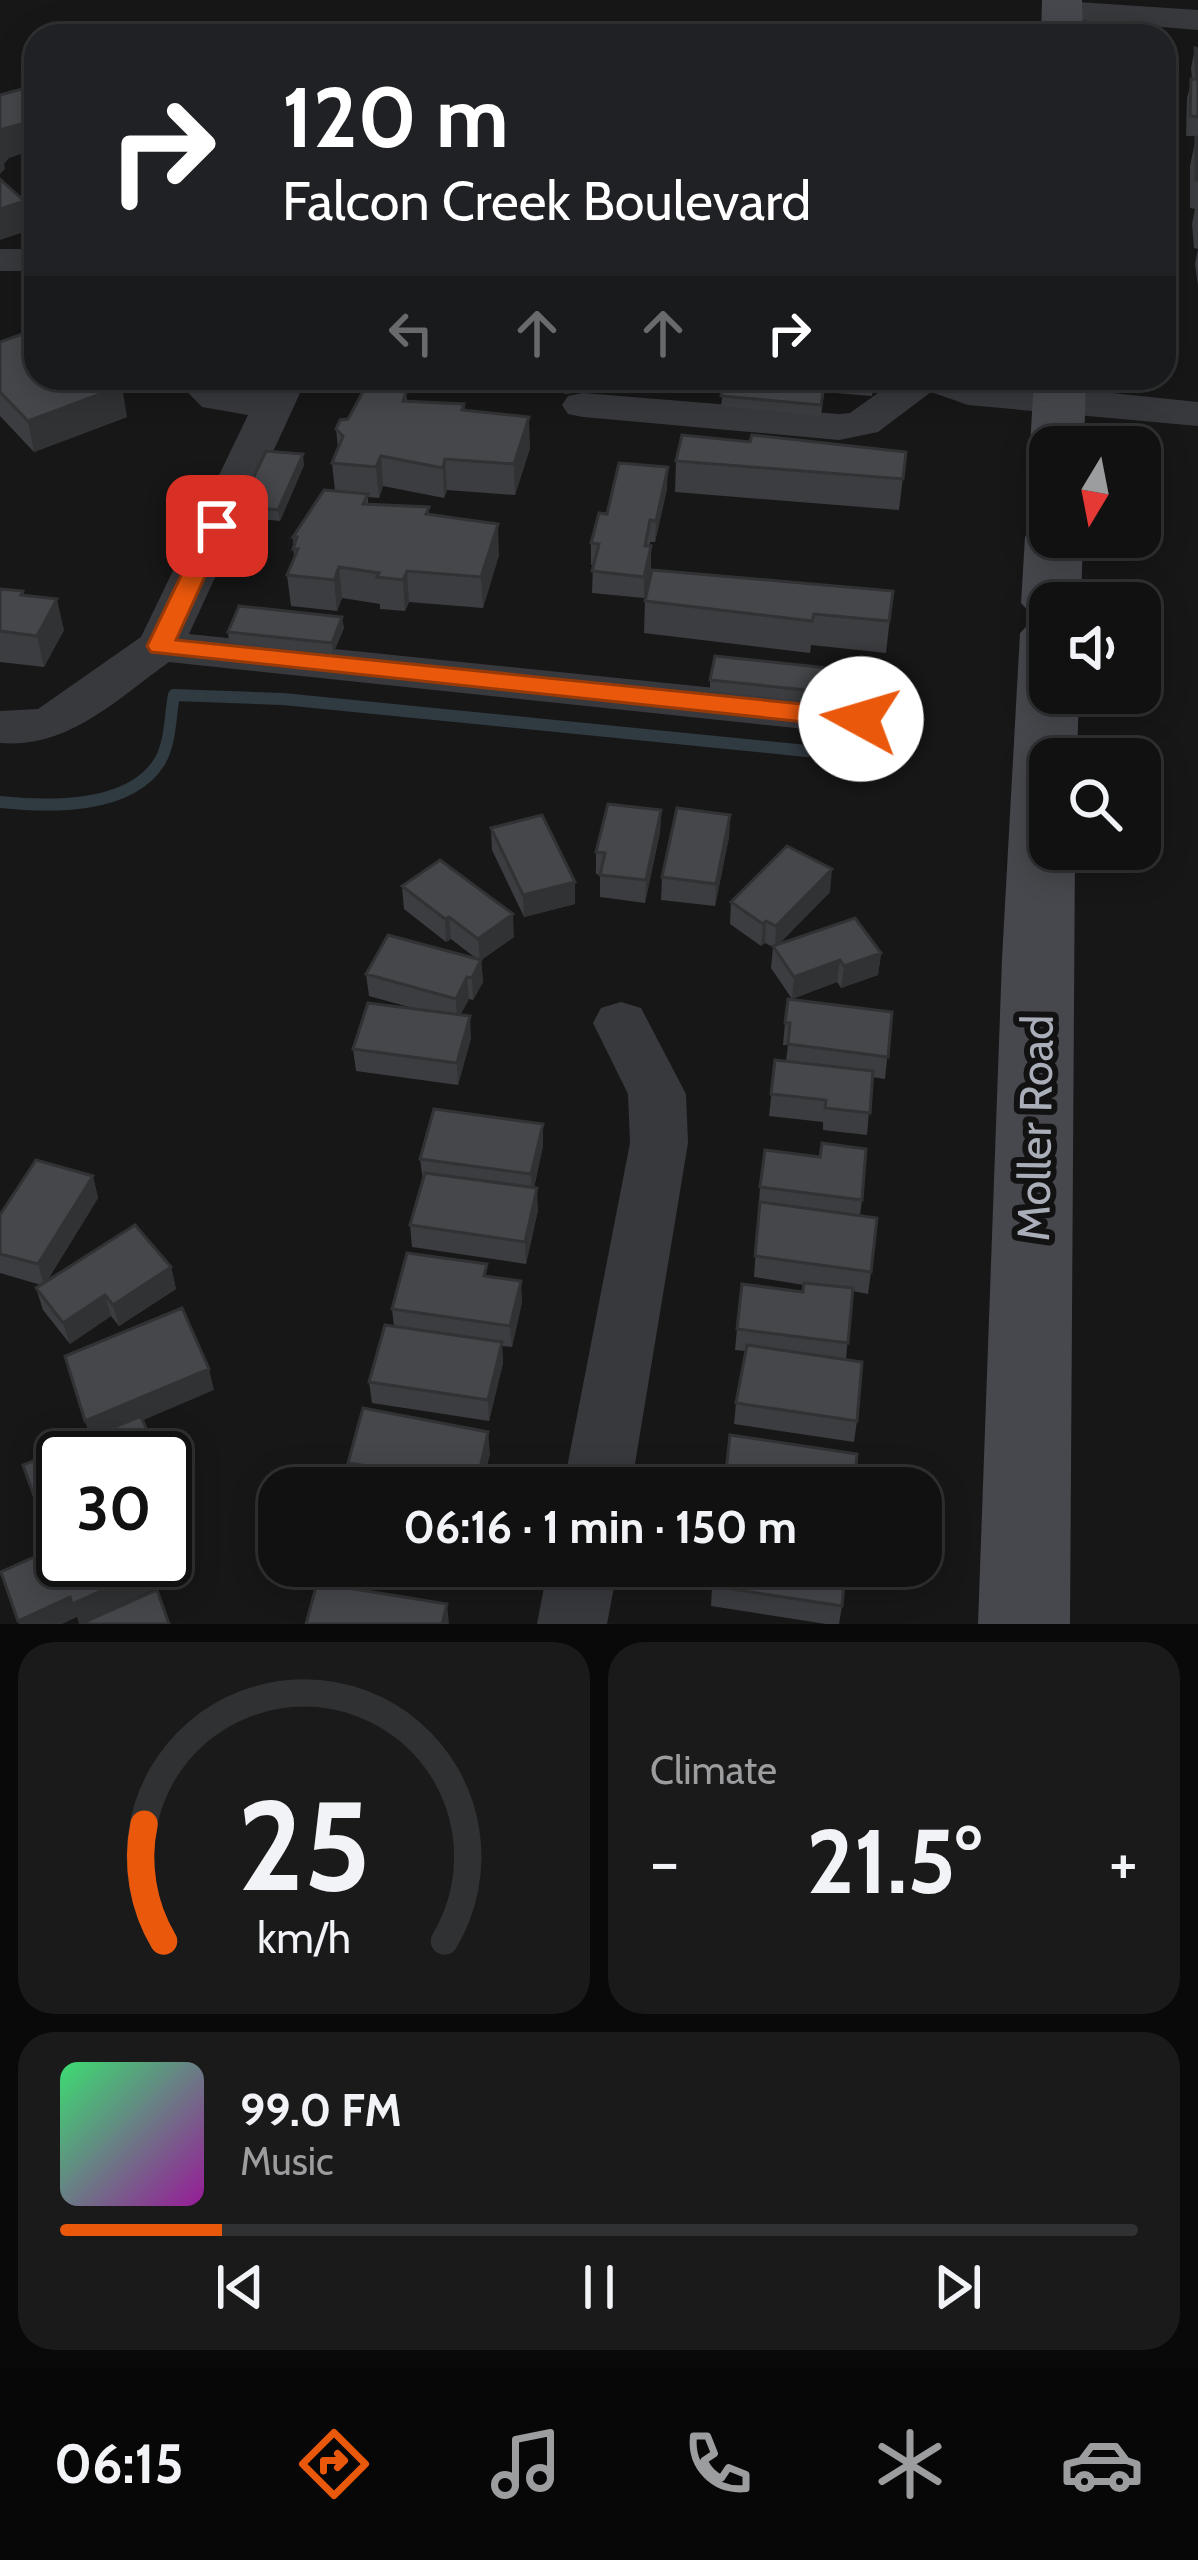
<!DOCTYPE html>
<meta charset="utf-8">
<style>
:root{--surface:#111112;--page:#1a1a1b;--text:#f1f3f6;--muted:#9c9d9f;--line:#303132;--accent:#ea580c}
body{margin:0;font-family:Cabin,sans-serif;background:var(--page);color:var(--text);height:100vh;display:flex;flex-direction:column;font-size:45px;white-space:nowrap}
*{box-sizing:border-box;margin:0}
p{font-size:39px;color:var(--muted)}
.icon{flex:none;width:66px;height:66px;fill:none;stroke:currentColor;stroke-width:2;stroke-linecap:round;stroke-linejoin:round}
.map{position:relative;height:1624px;overflow:hidden}
.side{display:flex;flex-direction:column;gap:18px;padding:18px;background:#09090a;flex:1}
.side>*{flex:none}
.banner{position:absolute;left:24px;top:24px;width:1152px;height:366px;border-radius:36px;box-shadow:0 6px 30px #0003,0 0 0 3px var(--line);background:#202124;color:#fff;overflow:hidden}
.needle{width:78px;rotate:190deg}
.buttons{position:absolute;left:1029px;top:426px;display:grid;gap:24px}
.buttons a{display:grid;place-items:center;width:132px;height:132px;border-radius:24px;background:var(--surface);box-shadow:0 6px 30px #0003,0 0 0 3px var(--line);font-size:60px}
.speed{position:absolute;left:36px;top:1431px;display:flex;gap:24px;font-size:60px;font-weight:700;text-align:center}
.speed>*{display:grid;place-content:center;width:156px;height:156px;border-radius:50%;background:var(--surface);box-shadow:0 6px 30px #0003,0 0 0 3px var(--line);line-height:1}
.speed .limit{border:6px solid #111;border-radius:18px;background:#fff;color:#111}
.pin{position:absolute;display:grid;place-items:center;width:102px;height:102px;color:#fff;margin:-51px;border-radius:24px;box-shadow:0 6px 18px #0006}
.me{position:absolute;width:132px;margin:-66px;rotate:276deg;stroke-linejoin:round;filter:drop-shadow(0 0 9px #0008)}
.turn{display:flex;align-items:center;gap:42px;height:252px;padding:0 60px;font-size:54px}
.turn .icon{width:156px;height:156px;stroke-width:2.5}
.turn b{display:block;font-size:84px;line-height:102px}
.lanes{display:flex;align-items:center;height:114px;padding:0 60px;background:#0003;justify-content:center;gap:60px;direction:ltr}
.lanes .off{opacity:.35}
.big{font-size:90px;font-weight:800;line-height:1.1}
.side .tile{flex:1;display:flex;flex-direction:column;justify-content:center;gap:18px;min-width:0;padding:0 42px;border-radius:36px;background:var(--page)}
.side .dial{align-items:center;gap:0}
.dial svg{height:312px;overflow:visible;fill:none;stroke:var(--line);stroke-width:7;stroke-linecap:round;text-anchor:middle}
.dial text{fill:var(--text);stroke:none}
.song{display:flex;align-items:center;gap:36px}
.cover{width:144px;height:144px;border-radius:18px;background:linear-gradient(135deg,hsl(140 70% 55%),hsl(300 70% 35%))}
.played{height:12px;border-radius:6px;background:linear-gradient(90deg,var(--accent) 15%,var(--line) 15%)}
.keys{display:flex;justify-content:space-around;direction:ltr}
.heat{display:flex;justify-content:space-between;align-items:center;font-size:66px;direction:ltr}
.side .tiles{flex:1;display:grid;gap:18px;grid-template-columns:1fr 1fr}
.tile:last-child{grid-column:span 2}
.trip{position:absolute;left:258px;top:1467px;width:684px;height:120px;border-radius:36px;background:var(--surface);box-shadow:0 6px 30px #0003,0 0 0 3px var(--line);font-weight:800;line-height:120px;text-align:center}
.tab-bar{display:flex;height:192px;justify-content:space-around;align-items:center;background:#070707;color:var(--muted)}
.tab-bar .icon{width:84px;height:84px}
.tab-bar .current{color:var(--accent)}
.tab-bar b{font-size:54px;color:var(--text)}
.map>svg:first-child{display:block}
.lines{fill:none;stroke-linecap:round;stroke-linejoin:round}
.stream{stroke:#303a41;stroke-width:12}
.lane{fill:#38393d;fill-rule:evenodd}
.street{fill:#38393d;fill-rule:evenodd}
.secondary{fill:#46484d;fill-rule:evenodd}
.wall{fill:#3c3d40}
.shaded-wall{fill:#313234}
.building{fill:#46474b;stroke:#313234;stroke-width:3}
.route{fill:#ea580c;stroke:#983908;stroke-width:3}
.labels{text-anchor:middle;dominant-baseline:central;stroke-width:12;stroke-linejoin:round;paint-order:stroke}
.street-label{font-size:45px;fill:#a9aeb8;stroke:#121213}
</style>
<div class="map">
<svg width="1198" height="1624" viewBox="0 0 1198 1624">
<rect width="100%" height="100%" fill="#171718"/>
<g class="lines">
<path class="stream" d="M0,802C49,807 130,810 160,761C171,742 170,715 174,695L283,699L807,751"/>
<path class="lane" d="M557,378H579L573,393L565,394L554,388Z"/>
<path class="street" d="M1063,1L1198,10V30L1052,18L1047,11L1052,4Z
M0,249H36V271H0Z
M174,378H218L230,388L260,392L267,378H307L189,634L861,703L878,708L885,719L878,730L861,735L169,662C117,699 68,749 0,743V711L38,709L141,637L248,415L202,407Z
M899,378H967L1198,402V426L968,405L931,392L878,432L839,440L583,417L568,414L562,405L568,396L583,393L839,414L850,413Z
M621,1002L641,1008L686,1094L688,1143L631,1488H563L630,1143L628,1094L593,1023L601,1008Z
M548,1566H618L607,1624H537Z"/>
<path class="secondary" d="M1042,0H1082L1083,36H1041Z
M1034,378H1086L1084,447H1050V462L1038,459L1030,447Z
M1050,521V537H1083L1081,603H1050V693H1079L1077,759H1050V849H1075L1070,1624H978L1002,959L1020,633L1035,618L1021,603L1025,537L1034,525Z"/>
</g>
<path class="wall" d="M1195,48L1198,49V136H1186L1187,98L1192,79L1191,68Z
M1196,137H1198V286L1195,264L1198,249L1194,248L1192,224L1195,209L1190,208V166Z
M0,342L127,417L34,452L0,416Z
M586,378H624L620,389L586,385Z
M660,378H875L872,396L824,392L821,416L721,406L724,383Z
M406,392L407,401L464,404L465,410L530,448L515,495L447,490L444,498L383,486L379,498L368,497V505L429,507V515L499,555L483,608L409,602L405,611L380,609V604L342,598L337,611L291,606L287,575L294,559L293,537L335,491L332,463L338,448L336,429L348,419Z
M750,442L906,452L899,510L675,492L676,461Z
M304,465L280,521L241,517L240,506Z
M667,489L655,542H650L651,568L644,598L592,593L593,565H591V543L607,514Z
M0,589L23,591L24,595L64,630L44,667L0,662Z
M893,591L886,653L811,645L810,653L644,633L645,601Z
M344,628L333,654L229,643L228,632Z
M867,672L863,707L710,691V680Z
M661,810L660,832L645,903L600,897V875L596,874V852Z
M730,815L729,837L715,906L661,900L662,877Z
M491,828L575,882V904L524,917L492,850Z
M402,886L514,937L481,960L483,982L473,1000L469,999L460,1015L471,1038L458,1085L356,1071L353,1049L416,1009L369,996L366,974L477,959L451,939L446,942L404,909Z
M830,892L778,945L881,953L878,975L841,988L837,982L792,999L771,968L773,947L765,943L761,946L730,924L731,902Z
M892,1012L885,1079L872,1077L867,1135L823,1130V1122L769,1116L775,1060L786,1061L788,1045H783L785,1023Z
M543,1124V1146L534,1188L538,1210L526,1264L412,1247L410,1225L423,1181L420,1159Z
M93,1176L98,1198L47,1281L171,1267L176,1289L119,1326L111,1316L70,1344L43,1310L36,1288L41,1285L0,1273V1215Z
M760,1187L862,1200L860,1215L871,1272L868,1294L852,1291L846,1359L857,1421L854,1442L734,1424L736,1403L746,1351L735,1350L737,1329L803,1292L804,1285L754,1277Z
M488,1276L522,1302L512,1347L502,1346L503,1363L489,1421L372,1403L369,1382L394,1326L392,1309Z
M730,1435L854,1488H724Z
M490,1453L482,1488H380L351,1484L348,1463Z
M329,1566H466L461,1590L330,1570Z
M712,1586L842,1606L839,1624H826L711,1606Z"/>
<path class="shaded-wall" d="M36,120V149L9,158L4,164L5,169L0,174V134L3,129Z
M24,201L30,230L0,240V209Z
M122,386L127,417L34,452L28,421Z
M529,417L530,448L515,495L514,464Z
M303,454L304,465L280,521L278,510Z
M381,456L383,486L379,498L376,467Z
M445,459L447,490L444,498L443,468Z
M668,467L667,489L655,542L656,521Z
M498,524L499,555L483,608L481,577Z
M651,546V568L644,598V577Z
M339,567L342,598L337,611L334,580Z
M407,571L409,602L405,611L403,580Z
M57,599L64,630L44,667L37,636Z
M342,617L344,628L333,654L332,643Z
M661,810L660,832L645,903L646,880Z
M730,815L729,837L715,906L716,884Z
M832,869L830,892L775,948L776,926Z
M575,882V904L524,917L523,895Z
M513,914L514,937L480,961L478,939Z
M449,917L451,939L446,942L445,919Z
M766,921L765,943L761,946L763,924Z
M881,953L878,975L841,988L844,966Z
M481,960L483,982L473,1000L472,978Z
M840,960L837,982L792,999L794,977Z
M467,977L469,999L457,1021L456,999Z
M470,1016L471,1038L458,1085L457,1063Z
M543,1124V1146L532,1196L531,1174Z
M93,1176L98,1198L44,1286L38,1264Z
M537,1188L538,1210L526,1264L525,1242Z
M171,1267L176,1289L119,1326L113,1305Z
M521,1281L522,1302L512,1347L510,1326Z
M105,1295L111,1316L70,1344L63,1323Z
M502,1342L503,1363L489,1421L488,1400Z
M209,1369L214,1390L92,1442L85,1421Z
M488,1432L490,1453L482,1488H477V1482Z
M51,1489L58,1509L41,1517L34,1496Z
M460,1566H466L461,1590L459,1570Z
M151,1568L157,1588L79,1624L77,1617L62,1624H19L18,1621L70,1597Z
M447,1604L449,1624H442Z"/>
<path class="building" d="M1195,48L1198,49V117L1190,116L1191,79H1197Z
M36,85V120L3,129L0,134V95Z
M1196,137H1198V180H1196Z
M0,179L24,201L0,209Z
M36,329V378H113L122,386L28,421L0,392V342Z
M725,378L824,387L821,405L721,396Z
M365,388L406,392L403,401L464,404L462,410L529,417L514,464L445,459L443,468L381,456L376,467L332,463L343,436L336,429L340,420L348,419Z
M682,435L750,442L752,435L906,452L903,479L676,461Z
M266,451L303,454L278,510L240,506Z
M619,463L668,467L656,521L650,520L645,546H651L644,577L592,571L599,544L591,543L599,513L607,514Z
M324,490L368,494L363,504L429,507L426,514L498,524L481,577L407,571L403,580L377,577L379,573L339,567L334,580L287,575L298,549H293L297,537H293Z
M652,570L893,591L889,621L814,614L812,621L645,601Z
M0,589L23,591L21,595L57,599L37,636L0,631Z
M239,606L342,617L332,643L228,632Z
M715,656L867,672L864,696L710,680Z
M608,804L661,810L646,880L600,875L605,853L596,852Z
M677,808L730,815L716,884L662,877Z
M542,815L575,882L523,895L491,828Z
M787,846L832,869L776,926L766,921L763,924L731,902Z
M440,860L513,914L478,939L449,917L445,919L402,886Z
M855,918L881,953L844,966L840,960L794,977L773,946Z
M388,935L481,960L472,978L467,977L456,999L366,974Z
M788,999L892,1012L888,1057L788,1044L790,1023H785Z
M368,1003L470,1016L457,1063L353,1049Z
M775,1060L873,1071L870,1113L825,1108L826,1100L771,1094Z
M434,1109L543,1124L531,1174L420,1159Z
M822,1143L866,1149L862,1200L760,1187L765,1150L820,1157Z
M36,1160L93,1176L38,1264L0,1254V1215Z
M425,1173L537,1188L525,1242L410,1225Z
M760,1202L877,1218L871,1272L755,1256Z
M135,1225L171,1267L113,1305L105,1295L63,1323L36,1288Z
M407,1253L487,1264L484,1276L521,1281L510,1326L392,1309Z
M804,1283L853,1288L848,1343L737,1329L742,1284L803,1292Z
M182,1308L209,1369L85,1421L65,1356Z
M385,1325L502,1342L488,1400L369,1382Z
M747,1345L862,1362L857,1421L736,1403Z
M363,1408L488,1432L477,1482L348,1463Z
M141,1416L158,1458H63V1515L60,1516L51,1489L34,1496L23,1465Z
M730,1435L857,1454L854,1488H728L731,1471H726Z
M63,1544V1560H148L151,1568L72,1604L70,1597L18,1621L1,1572Z
M431,1566H460L459,1570Z
M716,1566H846L842,1606L712,1586Z
M317,1583L447,1604L442,1624H306Z
M157,1590L169,1624H80Z"/>
<path class="route" d="M217,519L228,526L176,640L861,710L874,719L861,728L151,652L147,646L205,526Z"/>
<g class="labels">
<g class="street-label">
<text transform="translate(1035 1128) rotate(-89)">Moller Road</text>
</g>
</g>
</svg>
<div class="buttons">
<a><svg class="needle" viewBox="-14 -14 28 28"><path d="M0-13l5 13h-10z" fill="#e53935"/><path d="M0 13l5-13h-10z" fill="#9c9d9f"/></svg></a>
<a><svg class="icon" aria-label="sound" viewBox="0 0 24 24"><path d="M4 9h4l5-4v14l-5-4H4zM17 9q2 3 0 6"/></svg></a>
<a><svg class="icon" aria-label="search" viewBox="0 0 24 24"><circle cx="10" cy="10" r="6"/><path d="M15 15l6 6"/></svg></a>
</div>
<div class="speed"><div class="limit">30</div></div>
<div class="pin" style="left:217px;top:526px;background:#d93025"><svg class="icon" aria-label="arrive" viewBox="0 0 24 24"><path d="M6 21V4h12l-3 4 3 4H6"/></svg></div>
<svg class="me" style="left:861px;top:719px" viewBox="-20 -20 40 40"><circle r="19" fill="#fff"/><path d="M0-13L10 11 0 6-10 11z" fill="#ea580c"/></svg>
<div class="trip">06:16 · 1 min · 150 m</div>
<div class="banner">
<div class="turn"><svg class="icon" aria-label="right" viewBox="0 0 24 24"><path d="M7 20v-9h11M14 6l5 5-5 5"/></svg><div><b>120 m</b>Falcon Creek Boulevard</div></div>
<div class="lanes"><svg class="icon off" aria-label="left" viewBox="0 0 24 24"><path d="M17 20v-9H6M10 6l-5 5 5 5"/></svg><svg class="icon off" aria-label="ahead" viewBox="0 0 24 24"><path d="M12 20V5M6 11l6-6 6 6"/></svg><svg class="icon off" aria-label="ahead" viewBox="0 0 24 24"><path d="M12 20V5M6 11l6-6 6 6"/></svg><svg class="icon" aria-label="right" viewBox="0 0 24 24"><path d="M7 20v-9h11M14 6l5 5-5 5"/></svg></div>
</div>
</div>
<section class="side">
<div class="tiles">
<div class="tile dial"><svg viewBox="0 0 100 80">
<path d="M14 69A42 42 0 1 1 86 69"/>
<path d="M14 69A42 42 0 0 1 9 39" stroke="#ea580c"/>
<text x="50" y="56" font-size="32" font-weight="700">25</text>
<text x="50" y="72" font-size="11">km/h</text>
</svg></div>
<div class="tile"><p>Climate</p>
<div class="heat"><a>−</a><b class="big">21.5°</b><a>+</a></div>
</div>
<div class="tile">
<div class="song"><i class="cover"></i><div><b>99.0 FM</b><p>Music</p></div></div>
<div class="played"></div>
<div class="keys"><svg class="icon" aria-label="previous" viewBox="0 0 24 24"><path d="M18 5L8 12l10 7zM5 5v14"/></svg><svg class="icon" aria-label="pause" viewBox="0 0 24 24"><path d="M8 5v14M16 5v14"/></svg><svg class="icon" aria-label="next" viewBox="0 0 24 24"><path d="M6 5l10 7-10 7zM19 5v14"/></svg></div>
</div>
</div>
</section>
<nav class="tab-bar">
<b>06:15</b>
<svg class="icon current" aria-label="directions" viewBox="0 0 24 24"><path d="M12 3l9 9-9 9-9-9zM9 14v-3h6M13 9l2 2-2 2"/></svg>
<svg class="icon" aria-label="music" viewBox="0 0 24 24"><path d="M9 18V5l10-2v13"/><circle cx="6" cy="18" r="3"/><circle cx="16" cy="16" r="3"/></svg>
<svg class="icon" aria-label="phone" viewBox="0 0 24 24"><path d="M5 4h4l2 5-3 2q2 4 5 5l2-3 5 2v4C11 20 4 13 5 4z"/></svg>
<svg class="icon" aria-label="climate" viewBox="0 0 24 24"><path d="M12 3v18M4 7l16 10M4 17L20 7"/></svg>
<svg class="icon" aria-label="car" viewBox="0 0 24 24"><path d="M5 17H2v-5l4-1 3-4h7l3 4 3 1v5h-3M9 17h6M6 11h13"/><circle cx="7" cy="17" r="2"/><circle cx="17" cy="17" r="2"/></svg>
</nav>
